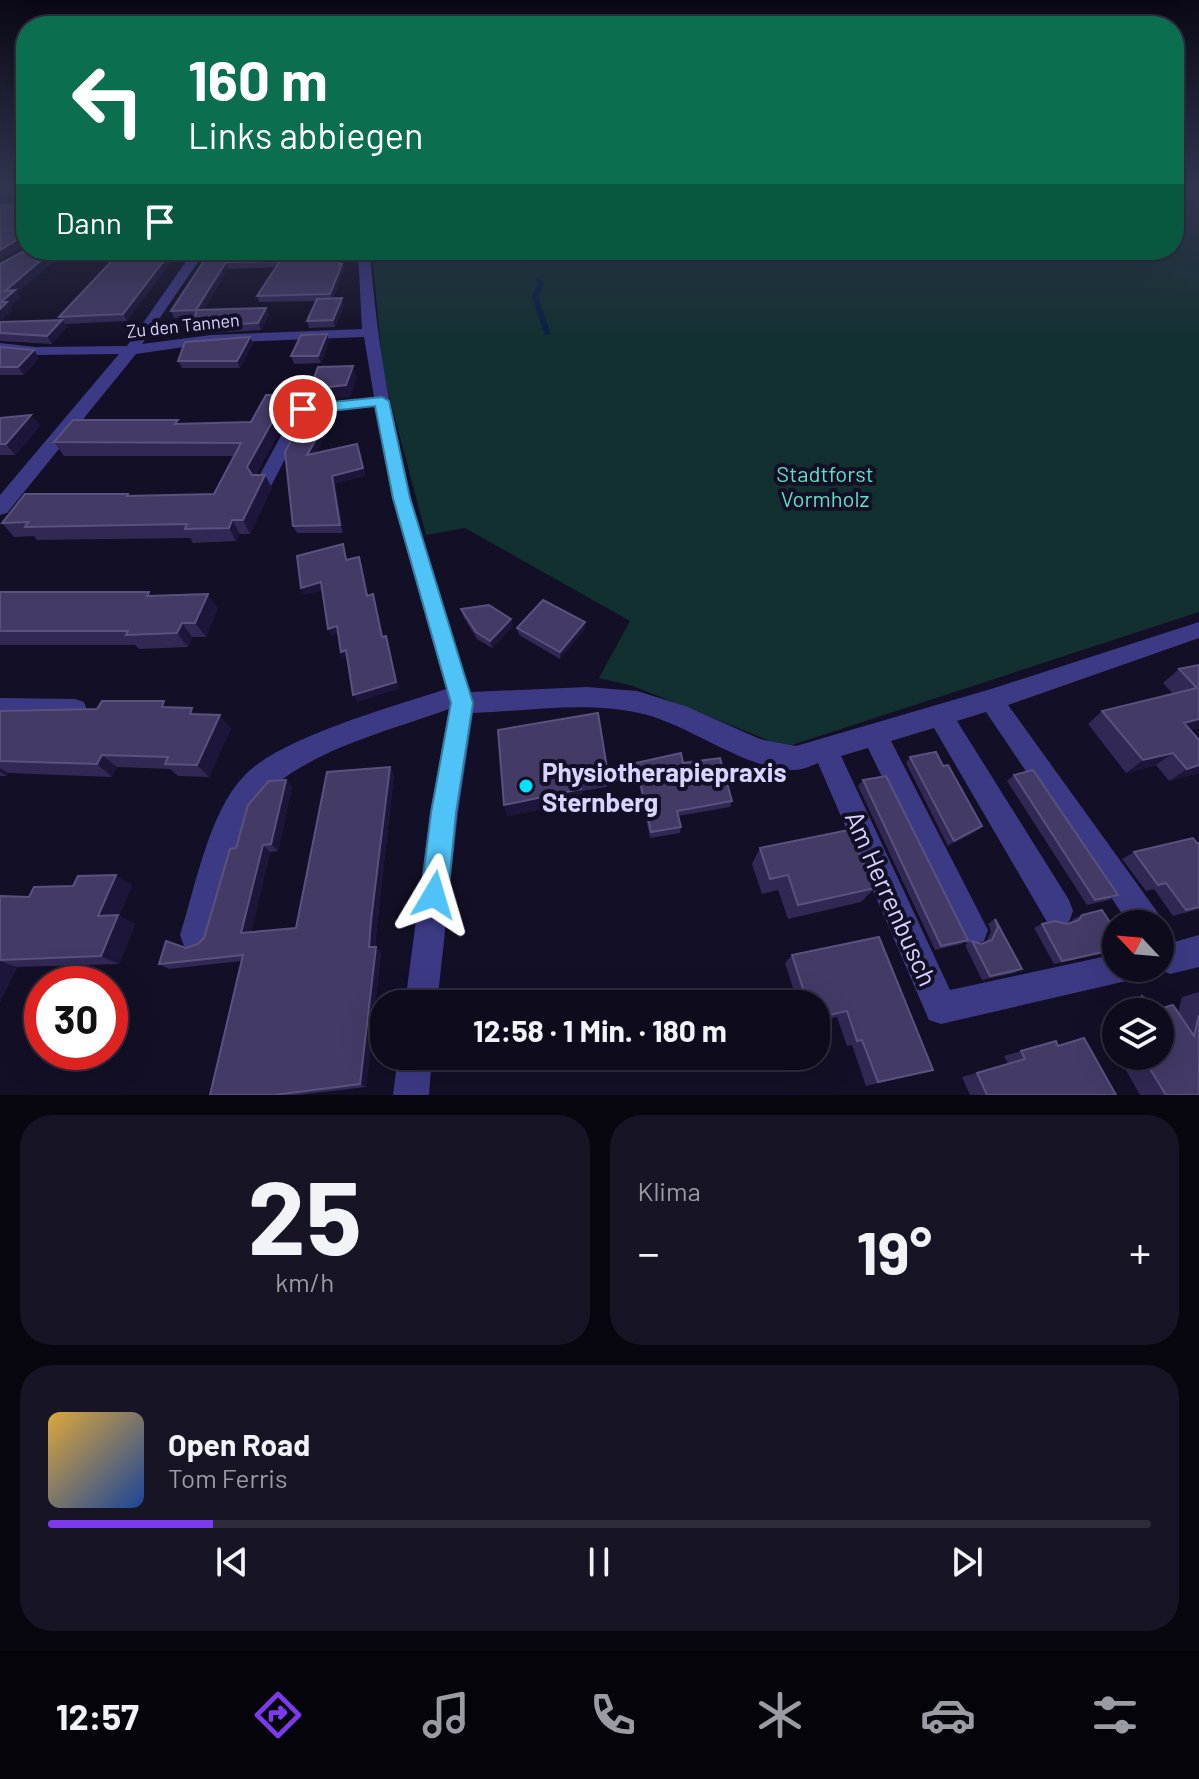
<!DOCTYPE html>
<html lang="de">
<meta charset="utf-8">
<style>
:root{--surface:#0e0b1c;--page:#171425;--text:#f1f3f6;--muted:#9b9ba3;--line:#2e2b3b;--accent:#7c3aed}
body{margin:0;font-family:Barlow,sans-serif;background:var(--page);color:var(--text);height:100vh;display:flex;flex-direction:column;font-size:30px;white-space:nowrap}
*{box-sizing:border-box;margin:0}
p{font-size:26px;color:var(--muted)}
.icon{flex:none;width:44px;height:44px;fill:none;stroke:currentColor;stroke-width:2;stroke-linecap:round;stroke-linejoin:round}
.map{position:relative;height:1095px;overflow:hidden}
.drawer{display:flex;flex-direction:column;gap:20px;padding:20px;background:#08060f;flex:1}
.drawer>*{flex:none}
.guide{position:absolute;left:16px;top:16px;width:1168px;height:244px;border-radius:32px;box-shadow:0 8px 32px #0002,0 0 0 2px var(--line);background:#0b6e4f;color:#fff;overflow:hidden}
.needle{width:52px;rotate:296deg}
.fabs{position:absolute;left:1102px;top:910px;display:grid;gap:16px}
.fabs a{display:grid;place-items:center;width:72px;height:72px;border-radius:50%;background:var(--surface);box-shadow:0 8px 32px #0002,0 0 0 2px var(--line);font-size:40px}
.speed{position:absolute;left:24px;top:966px;display:flex;gap:16px;font-size:40px;font-weight:700;text-align:center}
.speed>*{display:grid;place-content:center;width:104px;height:104px;border-radius:50%;background:var(--surface);box-shadow:0 8px 32px #0002,0 0 0 2px var(--line);line-height:1}
.speed .limit{border:12px solid #d22;background:#fff;color:#111}
.pin{position:absolute;display:grid;place-items:center;width:68px;height:68px;color:#fff;margin:-34px;border:4px solid #fff;border-radius:50%;box-shadow:0 2px 8px #0007}
.me{position:absolute;width:88px;margin:-44px;rotate:7deg;stroke-linejoin:round;filter:drop-shadow(0 0 6px #0008)}
.turn{display:flex;align-items:center;gap:28px;height:168px;padding:0 40px;font-size:36px}
.turn .icon{width:104px;height:104px;stroke-width:2.5}
.turn b{display:block;font-size:56px;line-height:68px}
.then{display:flex;align-items:center;height:76px;padding:0 40px;background:#0003;gap:16px;font-size:30px}
.big{font-size:60px;font-weight:700;line-height:1.1}
.drawer .widget{flex:1;display:flex;flex-direction:column;justify-content:center;gap:12px;min-width:0;padding:0 28px;border-radius:32px;background:var(--page)}
.drawer .dial{align-items:center;gap:0}
.dial b{font-size:104px;line-height:1}
.song{display:flex;align-items:center;gap:24px}
.cover{width:96px;height:96px;border-radius:12px;background:linear-gradient(135deg,hsl(40 70% 55%),hsl(220 70% 35%))}
.played{height:8px;border-radius:4px;background:linear-gradient(90deg,var(--accent) 15%,var(--line) 15%)}
.keys{display:flex;justify-content:space-around;direction:ltr}
.heat{display:flex;justify-content:space-between;align-items:center;font-size:44px;direction:ltr}
.drawer .tiles{flex:1;display:grid;gap:20px;grid-template-columns:1fr 1fr}
.widget:last-child{grid-column:span 2}
.trip{position:absolute;left:370px;top:990px;width:460px;height:80px;border-radius:32px;background:var(--surface);box-shadow:0 8px 32px #0002,0 0 0 2px var(--line);font-weight:700;line-height:80px;text-align:center}
.menu{display:flex;height:128px;justify-content:space-around;align-items:center;background:#06040b;color:var(--muted)}
.menu .icon{width:56px;height:56px}
.menu .selected{color:var(--accent)}
.menu b{font-size:36px;color:var(--text)}
.map>svg:first-child{display:block}
.green{fill:#12302f}
.lines{fill:none;stroke-linecap:round;stroke-linejoin:round}
.stream-far1{stroke:#0a1f44;stroke-width:5}
.stream{stroke:#0a1f44;stroke-width:6}
.minor{fill:#3d3a85;fill-rule:evenodd}
.wall{fill:#312854}
.shaded-wall{fill:#1d163a}
.building{fill:#433a66;stroke:#5a527e;stroke-width:2}
.route{fill:#4fc3f7;stroke:#337fa1;stroke-width:2}
.poi-dot{fill:#00e5ff;stroke:#130f26;stroke-width:3}
.labels{text-anchor:middle;dominant-baseline:central;stroke-width:8;stroke-linejoin:round;paint-order:stroke}
.far-street-label{font-size:18px;fill:#d9d4ff;stroke:#130f26}
.park-label{font-size:22px;fill:#5fe0c0;stroke:#130f26}
.near-poi-label{font-size:26px;font-weight:bold;fill:#d9d4ff;stroke:#130f26;text-anchor:start}
.near-street-label{font-size:26px;fill:#d9d4ff;stroke:#130f26}
</style>
<div class="map">
<svg width="1199" height="1095" viewBox="0 0 1199 1095">
<rect width="100%" height="100%" fill="#130f26"/>
<path class="green" d="M1174,189H1199V612L792,745L770,741L633,686L599,678L630,621L465,528L426,535L383,373L372,250H1174Z"/>
<g class="lines">
<path class="stream-far1" d="M514,250L522,260
M537,293L541,284L539,281"/>
<path class="stream" d="M538,291L535,297L547,332"/>
<path class="minor" d="M194,250H206L142,344L211,335L362,329L358,250H370C380,400 419,551 471,692L587,687L637,691L685,706L760,739L796,746L991,689L1199,622V638L1008,705L1158,913L1162,924L1160,929V924H1129L986,712L957,721L1069,900L1073,911L1069,922L1058,926L1047,922L934,728L891,741L988,930L984,941L973,945L962,941L868,748L841,756L950,990L1116,954V968H1140L1135,979L941,1024L929,1020L818,763C811,766 802,770 795,770C746,771 688,723 639,713C585,701 527,711 473,713L458,813L437,1004H405L430,813L449,709C384,733 269,759 242,828C227,867 222,908 206,946L195,950L184,946L180,935C195,888 209,812 244,776C280,737 393,707 446,689L392,498L376,406L309,413L271,486H259L256,482L297,406L374,397L364,337L211,343L136,354L7,513L0,515V495L119,354L36,355L0,351V343L36,347L127,346Z
M0,698L75,699L84,702L87,710L84,718L75,721L0,720Z
M1199,935V967L1170,974L1159,969L1160,946Z
M398,1056H432L429,1095H393Z"/>
</g>
<path class="wall" d="M26,204V246L24,245L0,260Z
M26,250H80L76,253L62,254L16,293L20,298L10,307L12,310L0,321Z
M122,250L127,321L65,324L67,327L52,344L0,341V322L61,320L59,317Z
M211,250H347L343,265L344,270L333,298L344,305L335,327L309,328L307,321L316,301L259,302L257,296L275,267L228,269L204,310L266,308L269,315L261,330L194,334L191,327L195,317L174,318L171,311Z
M327,334L329,341L321,363L294,364L291,356Z
M250,337L253,344L240,368H182L178,361Z
M0,347L39,358L24,375H0Z
M287,395L292,408L256,475H265L272,488L250,534H240L236,541L193,543L190,538L37,540L34,536L14,537L2,523L128,494L130,496L214,494L234,456H64L54,442L180,424L251,422Z
M338,413L315,454L360,452L365,476L335,483L343,533H297L293,526L285,452Z
M31,415L40,426L15,455H0V418Z
M0,592L152,596L218,608L206,637H192L188,647L139,649L135,645H0Z
M461,609L513,626L492,648L477,639L463,616Z
M517,628L585,629L560,659L519,635Z
M1199,665V728L1190,730L1199,773L1169,781L1156,765L1126,773L1088,724L1102,711L1173,694L1163,683L1179,669Z
M170,707L198,714L231,728L209,777L178,776L170,769L117,767L112,777L8,773L7,776H0V711Z
M598,713L608,774L607,787L582,791V801L507,816Z
M910,757L943,766L976,832L948,846L906,763Z
M636,763H683L732,801L730,807L678,816L681,827L680,833L650,838L636,769Z
M394,774L377,926L375,947L381,952L366,1087L298,1095H210L241,961L169,969L159,964L186,948L198,944L204,938L236,848L286,780L292,787L278,851L270,852L251,932L296,928Z
M1014,775L1118,895L1109,900L1087,905L1007,781Z
M863,780L968,940L961,944L935,950L858,786Z
M1199,843V909L1173,916L1154,889L1146,891L1122,859L1134,852Z
M760,848L875,888L861,902L788,919L778,890L762,894L752,864Z
M132,885L119,916L135,924L119,964L17,967L0,1002V896L29,897Z
M1082,915L1116,932V951L1054,964L1034,928L1042,924H1067L1071,923L1073,919Z
M995,919L1022,969L1014,973L982,980L965,945L972,941L981,944L986,942L991,931L988,924Z
M792,955L933,1070L866,1086L852,1045L847,1046L837,1017L816,1022V1004H798L785,963Z
M1199,992V1095H1140L1118,1056H1160V1012H1119L1121,1003L1142,996L1159,1009L1178,1013L1182,997Z
M1116,1020V1052L1100,1025Z
M1056,1041L1058,1046L1116,1095H970L962,1077L1008,1064L1004,1056Z"/>
<path class="shaded-wall" d="M20,238L24,245L0,260V250Z
M53,250H60L62,254L16,293L20,298L10,307L12,310L0,321L1,302L5,291Z
M172,250H180L127,321L123,314Z
M344,250H347L343,265L344,270L332,300L330,294Z
M226,262L228,269L200,317L196,310Z
M342,298L344,305L335,327L333,320Z
M266,308L269,315L261,330L258,323Z
M62,320L67,327L52,344L47,336Z
M327,334L329,341L321,363L318,356Z
M250,337L253,344L240,368L237,361Z
M34,350L39,358L24,375L18,367Z
M353,366L357,378L350,397L314,401L310,389Z
M287,395L292,408L253,481L247,467Z
M335,406L338,413L310,463L307,455Z
M31,415L40,426L15,455L6,444Z
M357,444L365,476L335,483L343,533L340,525L332,476Z
M265,475L272,488L250,534L243,520Z
M232,520L240,534L236,541L229,528Z
M359,557L362,564L370,603L367,596Z
M321,582L325,590L304,595L301,588Z
M208,594L218,608L206,637L195,623Z
M373,594L376,602L385,644L382,637Z
M511,619L513,626L492,648L490,641Z
M585,622V629L560,659V652Z
M182,623L192,637L188,647L177,633Z
M337,626L341,633L331,636L328,629Z
M386,636L389,643L399,689L357,702L353,695Z
M346,650L349,657L344,659L341,652Z
M220,715L231,728L209,777L197,765Z
M1199,719V728L1166,736L1184,723Z
M1173,753L1156,765L1126,773L1143,760Z
M102,755L117,767L112,777L97,764Z
M1199,765V773L1169,781L1187,769Z
M390,767L394,774L374,952L369,947Z
M0,768L8,773L7,776L0,772Z
M286,780L292,787L278,851L271,844Z
M581,789L582,801L507,816L504,805Z
M982,826L976,832L948,846L954,841Z
M263,845L270,852L250,939L241,933Z
M116,875L132,885L119,916L135,924L119,964L101,956L98,916Z
M376,947L381,952L366,1087L360,1084Z
M0,961L17,967L0,1002Z"/>
<path class="building" d="M26,204V239L20,238L0,250V205Z
M26,250H53L5,291L15,290L1,302H7L0,309V264Z
M122,250H172L123,314L59,317Z
M211,250H344L339,264H342L330,294L257,296L280,261L226,262L196,310L171,311Z
M342,298L333,320L307,321L317,299Z
M266,308L258,323L191,327L197,310Z
M62,320L47,336L0,333V322Z
M327,334L318,356H291L301,335Z
M250,337L237,361H178L185,342Z
M0,347L34,350L18,367H0Z
M353,366L346,385L310,389L318,367Z
M266,395H287L247,467L252,475H265L243,520H232L229,528L185,529L187,524L25,527L28,522L2,523L25,494H128L127,496L214,494L241,443L54,442L73,420H178L175,424L251,422Z
M335,406L307,455L357,444L363,468L332,476L340,525L293,526L285,452L308,408Z
M31,415L6,444H0V418Z
M343,544L346,560L359,557L367,596L373,594L382,637L386,636L396,682L353,695L346,650L341,652L337,626L328,629L321,582L301,588L297,556Z
M0,592H149L147,596L208,594L195,623H182L177,633L126,635L128,631H0Z
M543,600L585,622L560,652L517,628Z
M489,605L511,619L490,641L476,632L461,609Z
M1199,665V719L1184,723L1199,740V765L1187,769L1173,753L1143,760L1102,711L1197,688L1179,669Z
M102,701H164L162,707L192,708L190,714L220,715L197,765L165,764L168,757L102,755L97,764L0,761V711L97,709Z
M598,713L608,774L580,779L581,789L504,805L498,730Z
M936,752L943,766L948,765L982,826L954,841L910,757Z
M681,753L683,763L720,758L732,801L677,811L681,827L651,832L636,763Z
M390,767L371,920L369,947H376L360,1084L274,1095H210L243,955L159,964L166,941L186,948L198,944L204,938L230,849L236,848L248,805L269,781L286,780L271,844L263,845L241,933L296,928L327,772Z
M1033,770L1118,895L1095,900L1014,775Z
M886,776L968,940L941,946L863,780Z
M849,830L875,888L798,905L788,875L770,879L760,848Z
M1193,838L1197,843H1199V907L1186,910L1166,883L1158,885L1134,852Z
M116,875L98,916L118,915L101,956L0,960V896L29,897L34,887L73,886L78,876Z
M1102,910L1116,932V949L1062,961L1042,924L1055,921L1067,924L1079,920L1082,915Z
M995,919L1022,969L990,976L972,941L981,944L992,940L998,927Z
M879,937L933,1070L878,1082L862,1040L857,1041L847,1011L816,1018V1004H808L792,955Z
M1142,996L1159,1009L1173,1005L1194,1036L1199,1015V1095H1166L1142,1056H1160V1012H1137Z
M1084,1038L1116,1095H987L977,1073L1025,1059L1021,1051L1056,1041L1058,1046Z"/>
<linearGradient id="sky" x2="0" y2="1"><stop stop-color="#0a0815"/><stop offset="0.55" stop-color="#333752"/><stop offset="1" stop-color="#333752" stop-opacity="0"/></linearGradient>
<rect width="1199" height="343" fill="url(#sky)"/>
<path class="route" d="M382,397L389,401L410,498L473,703L456,813L448,895L444,904L434,908L425,904L421,895L431,813L451,703L393,498L375,406L303,414L296,409L303,405Z"/>
<circle class="poi-dot" cx="526" cy="786" r="8"/>
<g class="labels">
<g class="far-street-label">
<text transform="translate(183 325) rotate(-6)">Zu den Tannen</text>
</g>
<g class="park-label">
<text x="825" y="473">Stadtforst<tspan x="825" dy="25">Vormholz</tspan></text>
</g>
<g class="near-poi-label">
<text x="542" y="771">Physiotherapiepraxis<tspan x="542" dy="30">Sternberg</tspan></text>
</g>
<g class="near-street-label">
<text transform="translate(892 898) rotate(66)">Am Herrenbusch</text>
</g>
</g>
</svg>
<div class="fabs">
<a><svg class="needle" viewBox="-14 -14 28 28"><path d="M0-13l5 13h-10z" fill="#e53935"/><path d="M0 13l5-13h-10z" fill="#9b9ba3"/></svg></a>
<a><svg class="icon" aria-label="layers" viewBox="0 0 24 24"><path d="M12 4l9 5-9 5-9-5zM3 14l9 5 9-5"/></svg></a>
</div>
<div class="speed"><div class="limit">30</div></div>
<div class="pin" style="left:303px;top:409px;background:#d93025"><svg class="icon" aria-label="arrive" viewBox="0 0 24 24"><path d="M6 21V4h12l-3 4 3 4H6"/></svg></div>
<svg class="me" style="left:434px;top:895px" viewBox="-20 -20 40 40"><path d="M0-17L14 15 0 8-14 15z" fill="#4fc3f7" stroke="#fff" stroke-width="4"/></svg>
<div class="trip">12:58 · 1 Min. · 180 m</div>
<div class="guide">
<div class="turn"><svg class="icon" aria-label="left" viewBox="0 0 24 24"><path d="M17 20v-9H6M10 6l-5 5 5 5"/></svg><div><b>160 m</b>Links abbiegen</div></div>
<div class="then">Dann<svg class="icon" aria-label="arrive" viewBox="0 0 24 24"><path d="M6 21V4h12l-3 4 3 4H6"/></svg></div>
</div>
</div>
<section class="drawer">
<div class="tiles">
<div class="widget dial"><b>25</b><p>km/h</p></div>
<div class="widget"><p>Klima</p>
<div class="heat"><a>−</a><b class="big">19°</b><a>+</a></div>
</div>
<div class="widget">
<div class="song"><i class="cover"></i><div><b>Open Road</b><p>Tom Ferris</p></div></div>
<div class="played"></div>
<div class="keys"><svg class="icon" aria-label="previous" viewBox="0 0 24 24"><path d="M18 5L8 12l10 7zM5 5v14"/></svg><svg class="icon" aria-label="pause" viewBox="0 0 24 24"><path d="M8 5v14M16 5v14"/></svg><svg class="icon" aria-label="next" viewBox="0 0 24 24"><path d="M6 5l10 7-10 7zM19 5v14"/></svg></div>
</div>
</div>
</section>
<nav class="menu">
<b>12:57</b>
<svg class="icon selected" aria-label="directions" viewBox="0 0 24 24"><path d="M12 3l9 9-9 9-9-9zM9 14v-3h6M13 9l2 2-2 2"/></svg>
<svg class="icon" aria-label="music" viewBox="0 0 24 24"><path d="M9 18V5l10-2v13"/><circle cx="6" cy="18" r="3"/><circle cx="16" cy="16" r="3"/></svg>
<svg class="icon" aria-label="phone" viewBox="0 0 24 24"><path d="M5 4h4l2 5-3 2q2 4 5 5l2-3 5 2v4C11 20 4 13 5 4z"/></svg>
<svg class="icon" aria-label="climate" viewBox="0 0 24 24"><path d="M12 3v18M4 7l16 10M4 17L20 7"/></svg>
<svg class="icon" aria-label="car" viewBox="0 0 24 24"><path d="M5 17H2v-5l4-1 3-4h7l3 4 3 1v5h-3M9 17h6M6 11h13"/><circle cx="7" cy="17" r="2"/><circle cx="17" cy="17" r="2"/></svg>
<svg class="icon" aria-label="filters" viewBox="0 0 24 24"><path d="M4 7h16M4 17h16"/><circle cx="9" cy="7" r="2"/><circle cx="15" cy="17" r="2"/></svg>
</nav>
